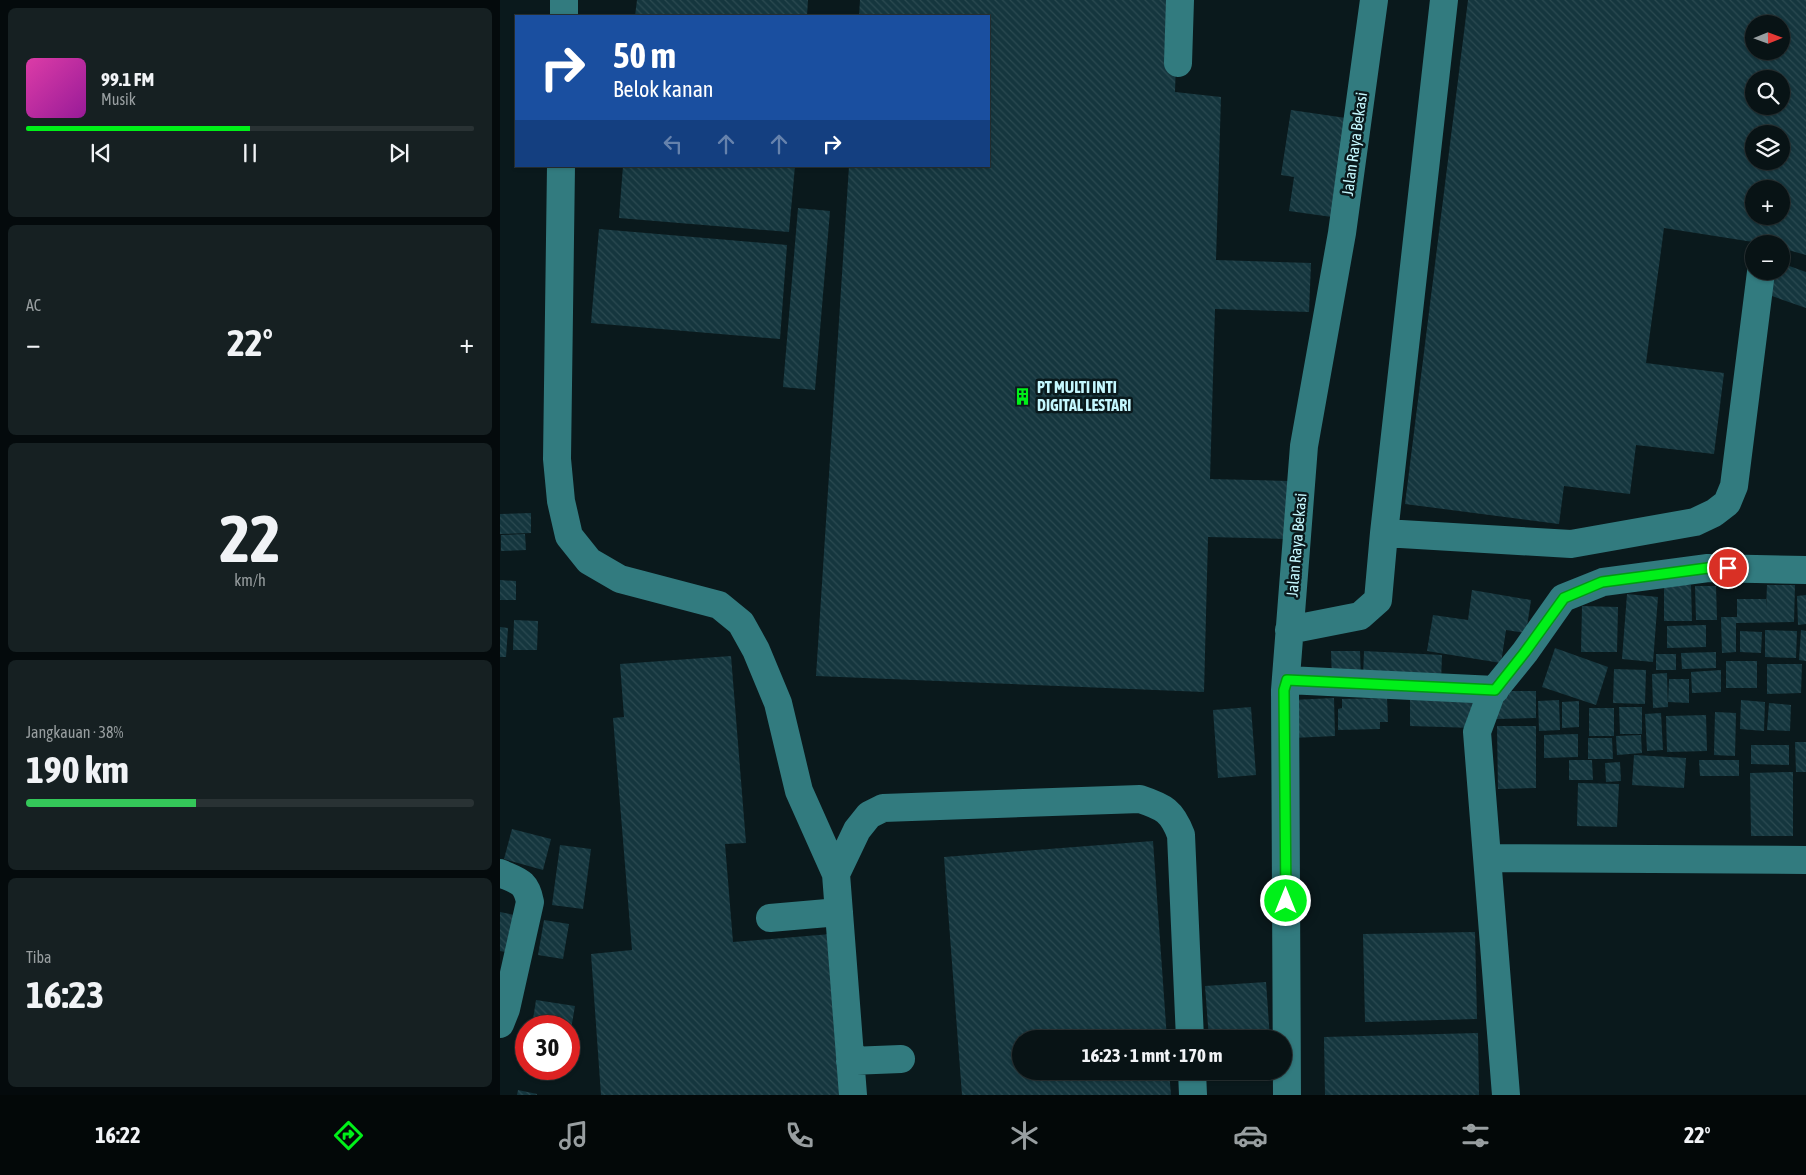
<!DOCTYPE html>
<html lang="id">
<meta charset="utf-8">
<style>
:root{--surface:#081315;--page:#162022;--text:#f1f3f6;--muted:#989ea0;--line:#293234;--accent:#00f019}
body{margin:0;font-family:"Asap Condensed",sans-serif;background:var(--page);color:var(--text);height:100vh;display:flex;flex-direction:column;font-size:19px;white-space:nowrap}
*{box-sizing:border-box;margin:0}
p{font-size:16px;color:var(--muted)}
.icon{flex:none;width:28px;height:28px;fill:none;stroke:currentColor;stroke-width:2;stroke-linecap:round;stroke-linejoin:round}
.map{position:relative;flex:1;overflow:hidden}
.panel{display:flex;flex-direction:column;gap:8px;padding:8px;background:#040a0c;width:500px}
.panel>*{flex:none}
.guide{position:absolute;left:15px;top:15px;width:475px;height:152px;border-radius:0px;box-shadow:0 1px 4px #0004,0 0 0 1px var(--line);background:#1a4fa0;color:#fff;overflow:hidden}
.needle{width:32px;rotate:89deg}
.fabs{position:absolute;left:1245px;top:15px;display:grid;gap:10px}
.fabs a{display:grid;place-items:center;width:45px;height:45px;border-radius:50%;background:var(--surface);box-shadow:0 1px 4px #0004,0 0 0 1px var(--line);font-size:25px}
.speed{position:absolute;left:15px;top:1015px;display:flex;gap:10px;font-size:25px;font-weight:700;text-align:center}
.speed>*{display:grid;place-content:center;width:65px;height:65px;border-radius:50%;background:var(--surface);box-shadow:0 1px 4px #0004,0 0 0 1px var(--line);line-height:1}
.speed .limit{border:8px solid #d22;background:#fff;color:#111}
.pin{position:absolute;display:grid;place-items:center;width:42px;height:42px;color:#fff;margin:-21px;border:2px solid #fff;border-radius:50%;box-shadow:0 1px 5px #0007}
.me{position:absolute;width:55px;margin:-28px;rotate:0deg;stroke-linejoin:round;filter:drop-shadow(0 0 4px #0008)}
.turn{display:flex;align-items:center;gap:18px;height:105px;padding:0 15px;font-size:22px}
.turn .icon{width:65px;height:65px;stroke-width:2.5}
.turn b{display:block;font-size:35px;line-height:42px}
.lanes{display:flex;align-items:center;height:48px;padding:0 15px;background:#0003;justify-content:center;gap:25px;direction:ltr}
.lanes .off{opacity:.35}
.big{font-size:38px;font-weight:700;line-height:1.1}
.panel .tile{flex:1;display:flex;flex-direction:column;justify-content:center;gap:8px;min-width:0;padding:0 18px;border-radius:8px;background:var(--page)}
.panel .dial{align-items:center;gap:0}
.dial b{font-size:65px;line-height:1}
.song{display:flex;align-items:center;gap:15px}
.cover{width:60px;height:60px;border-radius:8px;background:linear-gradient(135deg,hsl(320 70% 55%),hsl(300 70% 35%))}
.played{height:5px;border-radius:2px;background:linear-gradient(90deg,var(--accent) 50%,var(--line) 50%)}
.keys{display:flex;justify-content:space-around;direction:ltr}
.heat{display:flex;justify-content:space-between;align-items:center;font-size:28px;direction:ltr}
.charge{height:8px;border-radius:4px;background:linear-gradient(90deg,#34c759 38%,var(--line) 0)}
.trip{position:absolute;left:512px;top:1030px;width:280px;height:50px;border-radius:25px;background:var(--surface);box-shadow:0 1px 4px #0004,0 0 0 1px var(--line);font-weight:700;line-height:50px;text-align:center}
.menu{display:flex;height:80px;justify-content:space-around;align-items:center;background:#030808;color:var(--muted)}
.menu .icon{width:35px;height:35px}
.menu .selected{color:var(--accent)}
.menu b{font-size:22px;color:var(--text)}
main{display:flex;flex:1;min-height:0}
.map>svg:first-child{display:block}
.building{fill:url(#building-back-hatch);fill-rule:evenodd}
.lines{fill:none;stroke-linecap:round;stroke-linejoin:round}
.minor{stroke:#327b7f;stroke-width:28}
.route-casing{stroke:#009c10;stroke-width:12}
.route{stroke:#00f019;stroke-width:9}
.labels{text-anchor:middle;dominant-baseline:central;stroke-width:5;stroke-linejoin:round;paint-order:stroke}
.street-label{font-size:16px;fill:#c5f8ff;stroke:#0a191c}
.poi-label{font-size:16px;font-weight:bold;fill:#c5f8ff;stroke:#0a191c;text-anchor:start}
</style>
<main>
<section class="panel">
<div class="tile">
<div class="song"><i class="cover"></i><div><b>99.1 FM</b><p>Musik</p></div></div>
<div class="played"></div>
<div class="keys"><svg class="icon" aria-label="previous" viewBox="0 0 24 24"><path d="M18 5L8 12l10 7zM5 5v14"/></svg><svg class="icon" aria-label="pause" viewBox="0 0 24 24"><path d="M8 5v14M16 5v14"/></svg><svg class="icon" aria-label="next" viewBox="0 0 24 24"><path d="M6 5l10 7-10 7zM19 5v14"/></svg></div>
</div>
<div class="tile"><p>AC</p>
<div class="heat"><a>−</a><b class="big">22°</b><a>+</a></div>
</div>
<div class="tile dial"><b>22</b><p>km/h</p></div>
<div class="tile"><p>Jangkauan · 38%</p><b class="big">190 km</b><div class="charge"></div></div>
<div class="tile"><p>Tiba</p><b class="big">16:23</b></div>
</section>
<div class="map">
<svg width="1306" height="1095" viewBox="0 0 1306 1095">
<defs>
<pattern id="building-back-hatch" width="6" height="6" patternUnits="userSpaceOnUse" patternTransform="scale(1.25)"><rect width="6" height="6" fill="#15363e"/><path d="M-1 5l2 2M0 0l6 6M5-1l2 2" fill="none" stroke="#2b4a51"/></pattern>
</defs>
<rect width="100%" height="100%" fill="#0a191c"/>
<path class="building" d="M137,0H308L307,16H135Z
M360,0H678L675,92L721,97L716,260L811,263L809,312L715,309L710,479L788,481L787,539L708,537L704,692L316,676L349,166H489V16H359Z
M968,0H1306V255L1281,248V244H1266L1164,228L1146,363L1224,373L1214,454L1136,445L1130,494L1064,486L1059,524L905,504ZM1254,24H1281V51H1254ZM1254,79H1281V106H1254ZM1254,134H1281V161H1254ZM1254,189H1281V216H1254Z
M791,110L846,118L832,217L789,211L794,177L781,175Z
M123,166H295L289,232L119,218Z
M298,208L330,211L315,390L283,387Z
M99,229L287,245L280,339L91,323Z
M1281,263L1306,272V308L1269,295L1277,271H1281Z
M31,513V533L0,534V514Z
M25,534L26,550L1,551V535Z
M0,580L16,581V600H0Z
M1164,585H1191L1192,621H1164Z
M1267,585H1295L1294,622L1236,623V652L1222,653L1221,617H1237V599H1266V609Z
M1195,586H1216L1217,620H1196Z
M972,590L1031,600L1026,633L1006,630L1001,663L927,651L933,615L968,620Z
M1127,594L1158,597L1153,662L1122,659Z
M1306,595V624L1298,625L1297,596Z
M1082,606L1118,607L1117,652H1081Z
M14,620L38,621L37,650H13Z
M1206,625V647L1167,648V626Z
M0,627L8,628L6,657H0Z
M1265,630L1297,631L1296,658L1265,657Z
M1301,630L1306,631V661L1299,660Z
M1240,631L1262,632L1261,653L1240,652Z
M1055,648L1108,667L1096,705L1042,687Z
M831,651H860L861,679L832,680Z
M864,651L942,655L941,682L863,678Z
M1216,652V668L1182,669L1181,653Z
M1156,654H1176V670H1156Z
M231,656L246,843L225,844L233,942L331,934L343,1095H101L91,954L132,950L113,718L124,717L120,664Z
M1226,661H1257V688H1226Z
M1267,664H1302L1301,693L1267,694Z
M1114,669L1146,670L1145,704L1113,703Z
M1221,670V692L1192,693L1191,672Z
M1167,673L1168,707L1153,708L1152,674Z
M1169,679H1189V703L1168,702Z
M997,691H1036V718L997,719Z
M834,698L835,736L793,738L792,700Z
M887,698L888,722H880V729L838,730V709L842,708V699Z
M936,699H975L974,728L910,726V700Z
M1059,700L1060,730L1039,731L1038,701Z
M1241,700L1265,702L1264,731L1240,729Z
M1079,701V727L1062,728V702Z
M1269,703L1291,705L1290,731L1267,730Z
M751,707L756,775L718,778L713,710Z
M1119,707H1142V734H1120Z
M1089,708H1114V736H1089Z
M1215,712L1236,713L1235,756L1214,755Z
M1161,713L1163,750L1147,751L1145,714Z
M1206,715L1207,751L1167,752L1166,716Z
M997,726H1036V788L998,789Z
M1078,734V757L1044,758V735Z
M1141,735L1142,753L1117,755L1116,736Z
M1088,738H1112L1113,759H1088Z
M1295,742H1306V772H1296Z
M1251,745H1289V765L1251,764Z
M1134,755L1186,758L1184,788L1132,785Z
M1069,760H1092L1093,780H1069Z
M1199,760H1239V776H1200Z
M1120,762L1121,781L1106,782L1105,763Z
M1293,772V836H1251L1250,773Z
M1078,783L1119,784L1117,827L1077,826Z
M12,829L51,839L43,870L4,859Z
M653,841L667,1039H521V1071H669L671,1095H462L444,857Z
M60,845L91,849L83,909L52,905Z
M0,912L19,916L11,953L0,951Z
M44,920L69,924L63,959L38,955Z
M975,932L977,1019L865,1022L863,934Z
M766,982L770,1039H709L705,986Z
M36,1000L75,1006L70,1035L69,1026H32Z
M978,1033L979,1095H825L824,1037Z
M41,1069H64V1074Z
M711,1071H772V1074L711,1078Z
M18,1090L37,1094V1095H17Z"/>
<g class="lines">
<path class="minor" d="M64,16V0
M678,63L680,0
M61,166L57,459L61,501L69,536L89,561L120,579L219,605L241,623L256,650L278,703L299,791L336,874L353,1095
M884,533L944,0
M789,630L860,616L878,600L884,533L1071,544L1195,522L1214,513L1227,503L1234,486L1261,272
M787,680L995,690
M988,858L1306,860
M0,873C18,881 26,881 30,902L6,1009L0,1024
M336,874L357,830L369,815L383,808L640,799C664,807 672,811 681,835L690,1039
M270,918L339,912
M350,1061L401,1059
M692,1071L693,1095
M787,1095L785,690L804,446L842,233L874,0
M1006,1095L977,732L991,694L1025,652L1063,598L1103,582L1208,568L1306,570"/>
</g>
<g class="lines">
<defs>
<path id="route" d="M786,901L784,690L787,680L995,690L1025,652L1064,598L1102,582L1208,568H1228"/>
</defs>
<use href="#route" class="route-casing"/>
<use href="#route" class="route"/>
</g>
<defs>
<symbol id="building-bare" viewBox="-9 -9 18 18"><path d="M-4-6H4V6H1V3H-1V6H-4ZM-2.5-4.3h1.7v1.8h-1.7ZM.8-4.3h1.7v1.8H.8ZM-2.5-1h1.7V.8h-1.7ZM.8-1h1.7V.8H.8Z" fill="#00f019" stroke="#0a191c" stroke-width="2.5" paint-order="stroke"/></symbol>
</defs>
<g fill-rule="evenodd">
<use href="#building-bare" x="510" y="384" width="25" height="25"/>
</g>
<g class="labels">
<g class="street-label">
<text transform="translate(854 144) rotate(-82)">Jalan Raya Bekasi</text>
<text transform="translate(796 545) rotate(-85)">Jalan Raya Bekasi</text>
</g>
<g class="poi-label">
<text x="537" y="387">PT MULTI INTI<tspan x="537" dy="18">DIGITAL LESTARI</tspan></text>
</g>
</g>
</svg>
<div class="fabs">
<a><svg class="needle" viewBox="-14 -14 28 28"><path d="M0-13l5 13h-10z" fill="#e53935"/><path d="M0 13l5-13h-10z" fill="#989ea0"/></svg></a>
<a><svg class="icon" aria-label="search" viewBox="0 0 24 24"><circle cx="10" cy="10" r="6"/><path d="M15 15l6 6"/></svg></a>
<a><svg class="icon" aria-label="layers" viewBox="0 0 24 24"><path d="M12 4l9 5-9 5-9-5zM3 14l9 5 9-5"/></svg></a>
<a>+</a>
<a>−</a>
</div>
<div class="speed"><div class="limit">30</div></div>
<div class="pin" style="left:1228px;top:568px;background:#d93025"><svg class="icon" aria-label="arrive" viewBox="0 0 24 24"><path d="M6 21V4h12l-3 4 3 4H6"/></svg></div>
<svg class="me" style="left:786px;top:901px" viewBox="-20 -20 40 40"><circle r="17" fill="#00f019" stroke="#fff" stroke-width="3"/><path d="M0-11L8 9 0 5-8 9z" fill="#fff"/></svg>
<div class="trip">16:23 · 1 mnt · 170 m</div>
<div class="guide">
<div class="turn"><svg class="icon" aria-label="right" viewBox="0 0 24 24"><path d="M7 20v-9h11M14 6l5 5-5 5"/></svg><div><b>50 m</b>Belok kanan</div></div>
<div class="lanes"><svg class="icon off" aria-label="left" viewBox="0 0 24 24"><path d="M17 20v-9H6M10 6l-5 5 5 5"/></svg><svg class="icon off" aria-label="ahead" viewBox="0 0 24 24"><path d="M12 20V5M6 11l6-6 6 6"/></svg><svg class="icon off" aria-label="ahead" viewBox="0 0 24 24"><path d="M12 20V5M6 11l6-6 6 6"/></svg><svg class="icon" aria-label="right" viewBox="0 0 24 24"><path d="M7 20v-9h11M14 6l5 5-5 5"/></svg></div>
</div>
</div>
</main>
<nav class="menu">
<b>16:22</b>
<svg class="icon selected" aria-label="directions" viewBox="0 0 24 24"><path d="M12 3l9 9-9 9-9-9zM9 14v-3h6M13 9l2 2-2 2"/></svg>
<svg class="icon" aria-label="music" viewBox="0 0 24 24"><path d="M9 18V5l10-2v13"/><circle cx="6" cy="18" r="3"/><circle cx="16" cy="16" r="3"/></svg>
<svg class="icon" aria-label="phone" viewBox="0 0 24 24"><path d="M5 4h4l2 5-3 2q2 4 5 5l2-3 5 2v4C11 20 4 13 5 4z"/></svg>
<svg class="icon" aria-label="climate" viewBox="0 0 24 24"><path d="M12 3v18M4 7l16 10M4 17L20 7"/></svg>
<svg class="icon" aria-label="car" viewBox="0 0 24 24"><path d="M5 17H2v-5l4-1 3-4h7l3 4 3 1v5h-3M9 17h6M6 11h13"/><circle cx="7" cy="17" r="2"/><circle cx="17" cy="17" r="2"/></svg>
<svg class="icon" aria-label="filters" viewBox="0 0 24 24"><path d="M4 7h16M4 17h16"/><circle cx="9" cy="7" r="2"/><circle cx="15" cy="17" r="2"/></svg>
<b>22°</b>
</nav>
